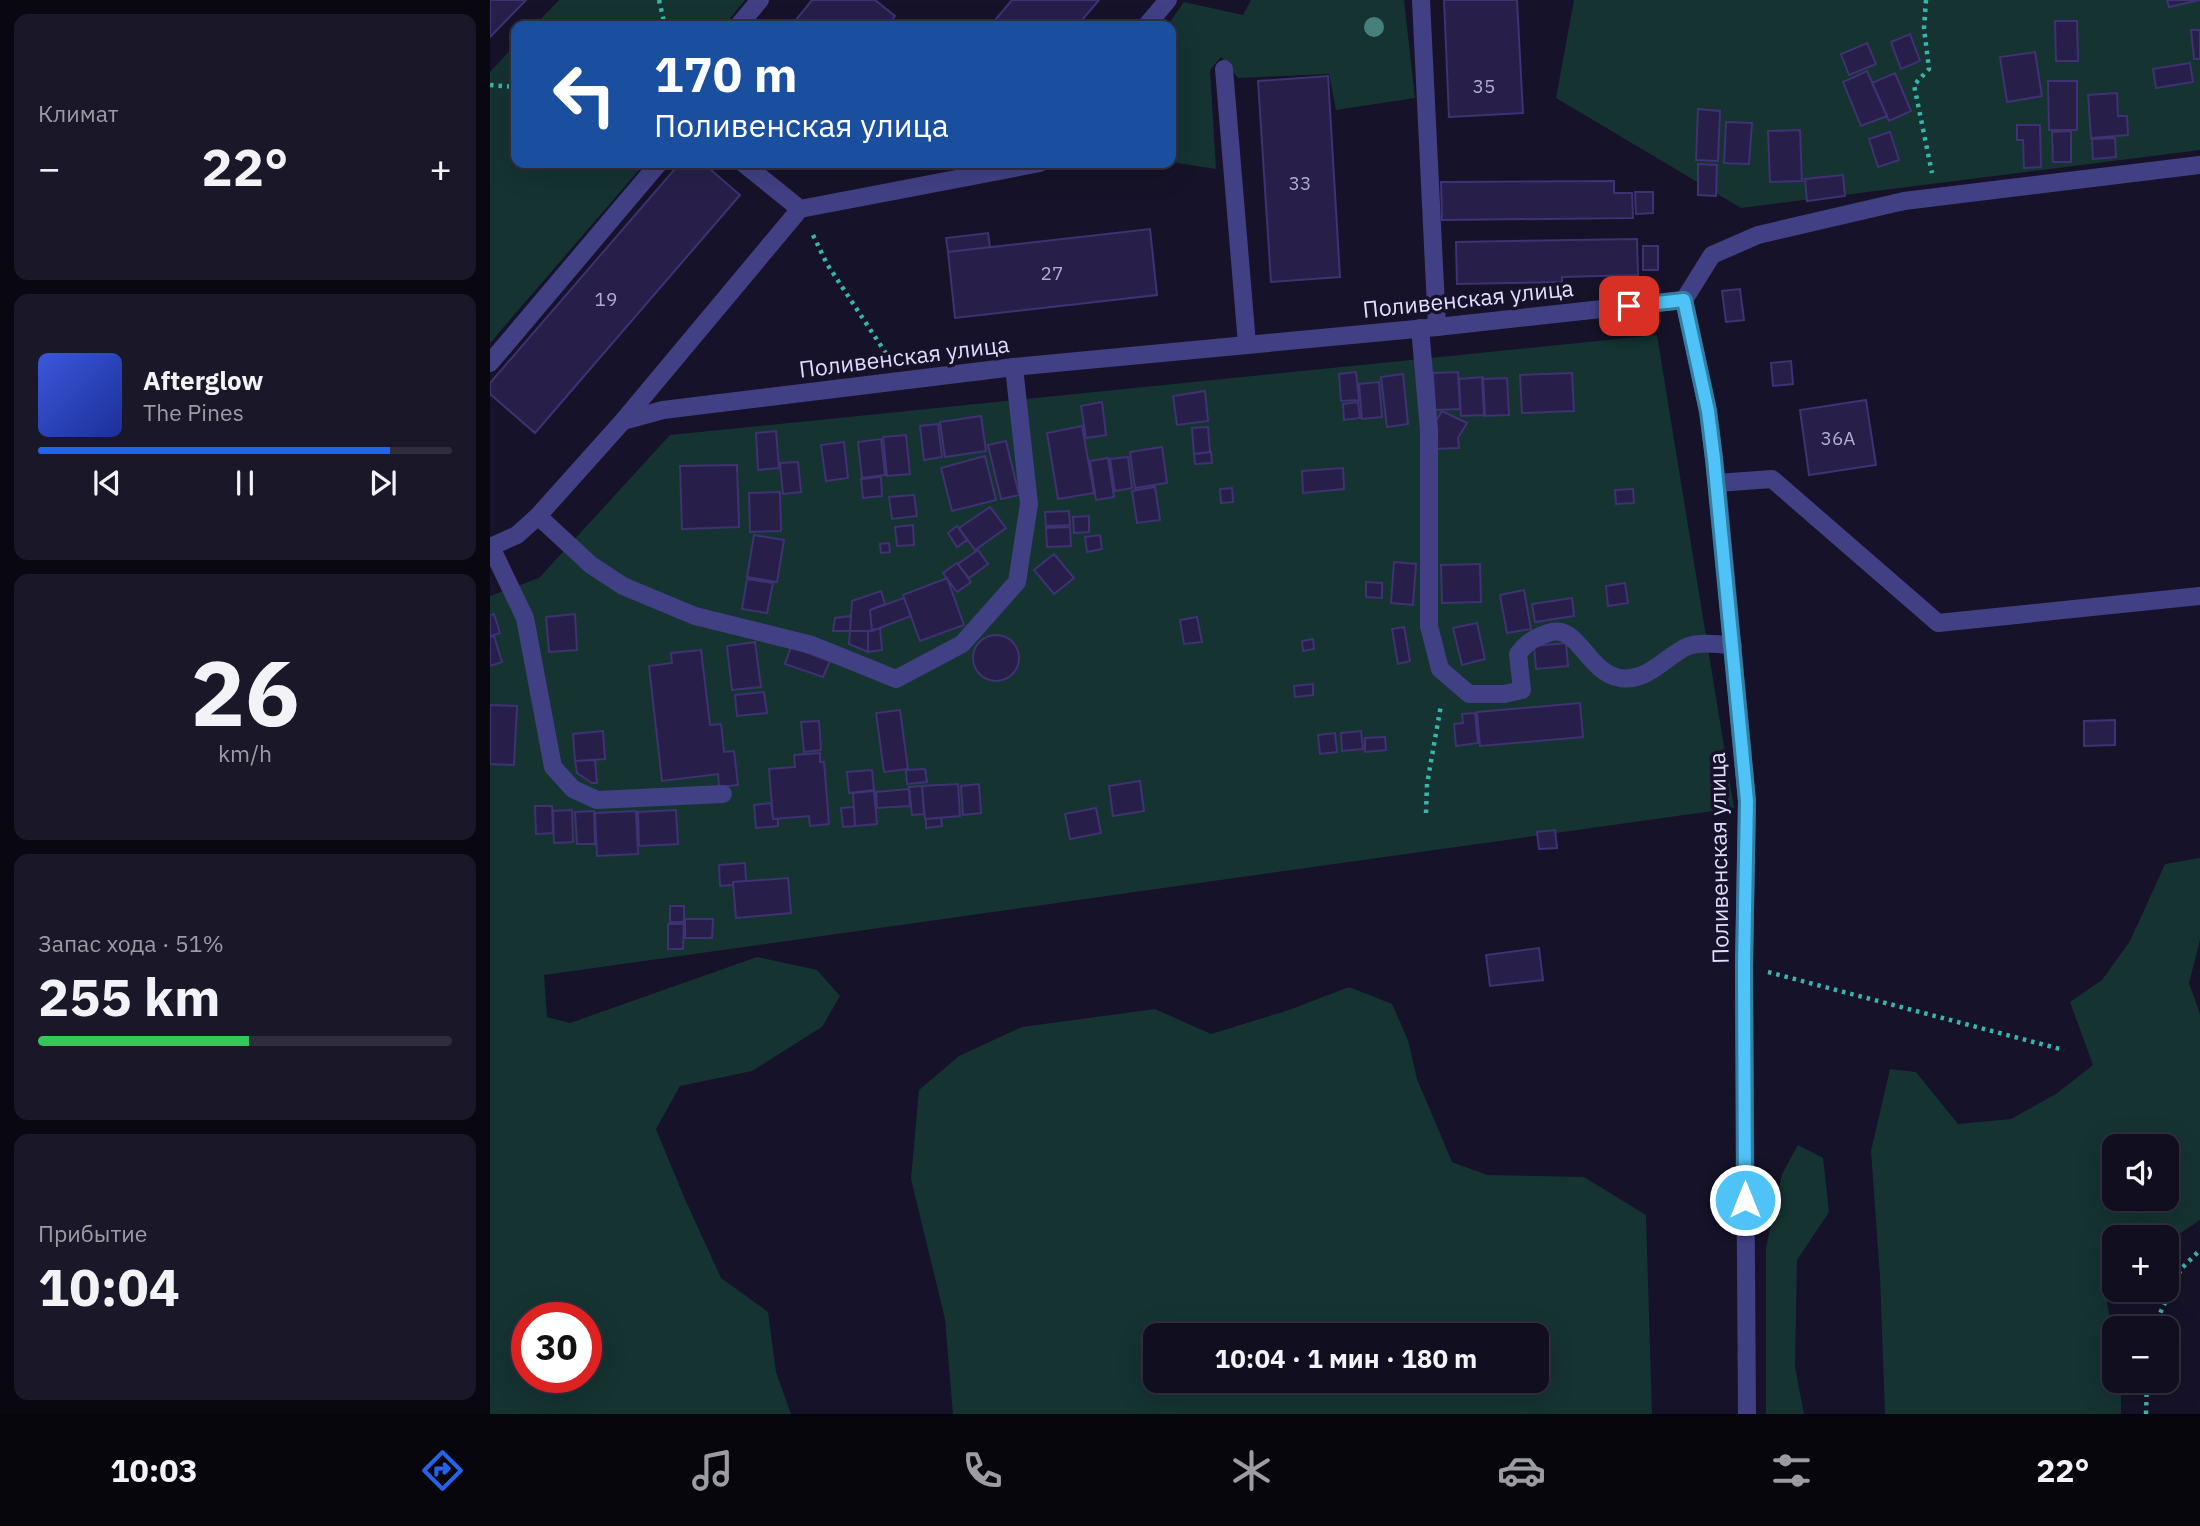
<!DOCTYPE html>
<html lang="ru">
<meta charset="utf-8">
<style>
:root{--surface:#100e1f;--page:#191728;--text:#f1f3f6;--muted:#9c9ca4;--line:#302e3d;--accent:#2563eb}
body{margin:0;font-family:"IBM Plex Sans",sans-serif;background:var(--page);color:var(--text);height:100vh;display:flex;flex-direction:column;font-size:26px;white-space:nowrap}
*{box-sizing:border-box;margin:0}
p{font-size:23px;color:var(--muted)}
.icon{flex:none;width:38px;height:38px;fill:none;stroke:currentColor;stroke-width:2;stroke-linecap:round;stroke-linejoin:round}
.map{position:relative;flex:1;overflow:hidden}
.details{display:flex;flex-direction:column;gap:14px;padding:14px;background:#090811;width:490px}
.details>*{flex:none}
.guide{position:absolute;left:21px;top:21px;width:665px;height:147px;border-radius:14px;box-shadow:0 7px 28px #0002,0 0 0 2px var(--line);background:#1a4fa0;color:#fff;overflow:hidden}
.tools{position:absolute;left:1612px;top:1134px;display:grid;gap:14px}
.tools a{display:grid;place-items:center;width:77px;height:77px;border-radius:14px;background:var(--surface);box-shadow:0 7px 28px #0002,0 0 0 2px var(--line);font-size:35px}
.speed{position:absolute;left:21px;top:1302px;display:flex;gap:14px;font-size:35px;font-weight:700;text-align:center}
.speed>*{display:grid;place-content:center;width:91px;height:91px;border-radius:50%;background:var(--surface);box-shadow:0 7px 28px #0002,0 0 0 2px var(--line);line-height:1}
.speed .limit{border:10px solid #d22;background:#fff;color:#111}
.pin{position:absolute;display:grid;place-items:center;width:60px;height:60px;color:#fff;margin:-30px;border-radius:14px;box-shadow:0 4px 10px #0006}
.me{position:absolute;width:77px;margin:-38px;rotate:0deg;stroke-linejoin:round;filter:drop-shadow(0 0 5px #0008)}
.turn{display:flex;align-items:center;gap:24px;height:147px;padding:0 28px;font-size:32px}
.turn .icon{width:91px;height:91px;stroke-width:2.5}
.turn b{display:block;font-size:49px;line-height:60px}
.big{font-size:52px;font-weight:700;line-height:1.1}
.details .tile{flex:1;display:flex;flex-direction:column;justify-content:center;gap:10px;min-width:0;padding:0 24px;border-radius:14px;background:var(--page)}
.details .dial{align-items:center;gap:0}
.dial b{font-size:91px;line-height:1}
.song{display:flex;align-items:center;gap:21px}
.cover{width:84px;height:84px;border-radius:10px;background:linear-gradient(135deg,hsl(230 70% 55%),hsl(230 70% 35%))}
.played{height:7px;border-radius:4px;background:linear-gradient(90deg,var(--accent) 85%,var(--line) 85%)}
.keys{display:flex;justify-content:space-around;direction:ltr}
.heat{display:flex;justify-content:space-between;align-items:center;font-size:38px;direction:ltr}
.charge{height:10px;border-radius:5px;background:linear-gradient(90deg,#34c759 51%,var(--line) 0)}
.trip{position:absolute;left:653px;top:1323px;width:406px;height:70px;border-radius:14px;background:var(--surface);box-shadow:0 7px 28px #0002,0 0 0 2px var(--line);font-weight:700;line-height:70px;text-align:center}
.menu{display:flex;height:112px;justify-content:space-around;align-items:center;background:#06060c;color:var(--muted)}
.menu .icon{width:49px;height:49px}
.menu .on{color:var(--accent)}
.menu b{font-size:32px;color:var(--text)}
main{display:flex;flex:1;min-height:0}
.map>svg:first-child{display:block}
.green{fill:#153331;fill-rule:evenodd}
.building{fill:#271f49;stroke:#3e3273;stroke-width:2}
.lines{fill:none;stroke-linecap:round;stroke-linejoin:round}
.path{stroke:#38b5ac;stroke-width:4.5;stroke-dasharray:3.5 5;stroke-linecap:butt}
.service{stroke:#414085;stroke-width:18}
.minor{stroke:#414085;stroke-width:18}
.tertiary{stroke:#414085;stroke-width:18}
.tree{fill:#45807a}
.route-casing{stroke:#337fa1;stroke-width:18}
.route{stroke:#4fc3f7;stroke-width:12}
.labels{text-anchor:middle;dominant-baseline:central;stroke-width:7;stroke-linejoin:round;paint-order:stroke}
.number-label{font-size:19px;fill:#b1add0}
.street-label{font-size:23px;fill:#dfdcfd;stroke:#161229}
</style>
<main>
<section class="details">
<div class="tile"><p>Климат</p>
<div class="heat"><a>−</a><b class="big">22°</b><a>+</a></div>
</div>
<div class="tile">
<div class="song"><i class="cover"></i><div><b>Afterglow</b><p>The Pines</p></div></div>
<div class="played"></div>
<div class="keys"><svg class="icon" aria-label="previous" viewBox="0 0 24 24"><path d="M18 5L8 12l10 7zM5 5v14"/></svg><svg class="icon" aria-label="pause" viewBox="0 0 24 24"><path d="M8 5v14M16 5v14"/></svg><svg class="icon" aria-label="next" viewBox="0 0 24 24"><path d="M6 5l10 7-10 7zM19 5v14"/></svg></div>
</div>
<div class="tile dial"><b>26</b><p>km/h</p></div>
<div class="tile"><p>Запас хода · 51%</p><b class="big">255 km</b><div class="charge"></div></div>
<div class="tile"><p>Прибытие</p><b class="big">10:04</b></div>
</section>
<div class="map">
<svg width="1710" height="1414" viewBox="0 0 1710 1414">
<rect width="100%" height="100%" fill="#161229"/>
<path class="green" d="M69,0H255L234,26H44Z
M761,0H914L925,98L846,110L839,74L748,78L731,57L720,70L726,169L681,162V26H677L694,2L753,15Z
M1084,0H1710V150L1251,208L1066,98Z
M26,44V163H155L0,343V72Z
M1167,335L1244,808L54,975L57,1017L80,1023L267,957L327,970L350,996L332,1027L262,1071L190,1086L166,1129L194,1197L231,1278L278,1312L286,1372L301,1414H0V596L49,578L180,435ZM37,1318H96V1377H37Z
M1710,858V940L1699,983L1710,1014V1220L1688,1235L1677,1239L1676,1237H1624V1288L1616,1296L1624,1342V1381H1631V1414H1395L1390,1277L1381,1151L1400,1069L1426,1072L1468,1124L1521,1119L1566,1094L1603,1065L1580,1002L1612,980L1640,941L1675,864ZM1676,1146V1199H1624V1146Z
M859,987L902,1004L918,1040L927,1079L962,1162L997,1175L1094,1177L1156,1215L1162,1414H463L455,1319L421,1179L429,1090L469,1056L532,1027L665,1009L721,1034L799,1010ZM665,1335H1046V1381H665Z
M1308,1145L1333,1158L1339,1212L1307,1260L1305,1367L1314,1414H1276V1248L1292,1174Z"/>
<path class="building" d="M0,0H36L0,37Z
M322,0H385L405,16L397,26H301Z
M522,0H609L587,26H500Z
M954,0H1027L1033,113L959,117Z
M1677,0H1710L1679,7Z
M1565,21H1587L1588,61H1566Z
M1701,30H1710V59H1704Z
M1420,34L1430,61L1411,69L1401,42Z
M1377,43L1386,64L1359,75L1351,54Z
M1545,52L1552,96L1517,102L1510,57Z
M1700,63L1703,82L1666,88L1663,69Z
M1377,71L1397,116L1371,126L1353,82Z
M1405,73L1421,111L1399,121L1382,83Z
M838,76L850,277L781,282L768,81Z
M1558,81H1587V130H1559Z
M1627,93L1628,116H1637L1638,135L1601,138L1598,95Z
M1208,109L1230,111L1228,161L1206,160Z
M1236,122L1262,123L1259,164L1234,163Z
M1527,125H1550L1551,167L1534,168L1533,140H1527Z
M1310,130L1312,181L1280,182L1278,131Z
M1581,131V162H1563L1562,132Z
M1400,132L1409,160L1388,167L1379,139Z
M1625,138L1626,157L1603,159L1602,139Z
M190,163H213L250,195L45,433L0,394V383Z
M1208,164L1227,165L1226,196L1208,195Z
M1353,175L1355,196L1317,201L1315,179Z
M1124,181V193H1142L1143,218L952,220L951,182Z
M1145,192H1163V213L1146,214Z
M660,229L667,295L465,318L458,252Z
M498,233L500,247L458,252L456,238Z
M1147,239L1148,275L1072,277V282L967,284L966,242Z
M1153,246H1168V270H1153Z
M1250,289L1254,320L1236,322L1232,291Z
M1301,361L1303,384L1283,386L1281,363Z
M866,372L869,400L851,401L849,374Z
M968,372L970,409L945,410L943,373Z
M1082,373L1084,411L1032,413L1030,375Z
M913,374L918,424L897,427L891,377Z
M993,377L995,415L971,416L969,379Z
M1017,378L1019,415L994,416L992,379Z
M889,382L892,417L872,419L869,384Z
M715,391L718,421L687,425L683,396Z
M1376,400L1386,465L1319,475L1310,410Z
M612,402L616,435L596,438L591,406Z
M868,402L870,418L854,420L853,404Z
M952,411L977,423L968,438L969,448L944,449L943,426Z
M491,416L496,451L455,457L450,422Z
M448,424L452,457L434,460L430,426Z
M592,426L604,493L568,499L557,433Z
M718,427L720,452L704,454L702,428Z
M286,431L289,468L268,470L266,433Z
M416,435L420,474L397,476L393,437Z
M391,439L395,475L372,478L368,442Z
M516,441L529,495L511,499L498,445Z
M354,442L358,478L336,481L331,445Z
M672,447L677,483L645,488L640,452Z
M721,452L722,463L705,464L704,454Z
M495,456L506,500L462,511L451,468Z
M638,457L642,488L625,491L620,459Z
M618,458L624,497L606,500L600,461Z
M308,462L311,492L293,494L290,463Z
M247,465L249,527L192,529L190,466Z
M853,468L854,489L813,493L812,471Z
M391,477L392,496L373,498L371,479Z
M665,487L670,520L647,523L642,491Z
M742,488L743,502L731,503L730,489Z
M1143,489L1144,503L1126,504L1125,490Z
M290,492L291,531L260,532L259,493Z
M424,495L427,516L402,519L399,497Z
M500,507L516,528L485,550L469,528Z
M579,511L580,525L556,526L555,512Z
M599,516V532L584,533L583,517Z
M423,525L424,545L407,546L405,527Z
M467,526L477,540L467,547L458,533Z
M580,527L581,546L557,547L556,528Z
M264,535L294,540L287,582L257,577Z
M610,535L612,549L597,552L595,537Z
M399,543L400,552L391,553L390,544Z
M488,550L498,564L479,578L468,564Z
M564,554L584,578L564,594L544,570Z
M904,562L926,564L923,605L901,603Z
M467,563L481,582L467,592L453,573Z
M990,564L991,602L952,603L951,565Z
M457,578L474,625L430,641L413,595Z
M257,579L283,583L277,613L252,609Z
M876,582L892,583V598L876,597Z
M1135,583L1138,603L1118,606L1116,586Z
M1034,590L1041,629L1017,633L1010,595Z
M391,591L395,604L380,610L382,631H360L362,601Z
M414,598L421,616L382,631L380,610Z
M1082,598L1084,616L1045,622L1042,604Z
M4,614L10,633L0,636V615Z
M85,614L87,650L59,652L56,617Z
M361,616L360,631H343L345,618Z
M707,617L712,642L694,644L690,620Z
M987,623L995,659L972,665L963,628Z
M914,627L920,661L908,664L902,629Z
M390,628L392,650L378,652V631Z
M360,631H378V652L359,644Z
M483 658a23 23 0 1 1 46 0a23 23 0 1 1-46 0Z
M4,636L12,662L0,666V637Z
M823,639L824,649L813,651L812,641Z
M265,642L271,687L242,690L237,646Z
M1076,643L1078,666L1046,669L1044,646Z
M301,647L340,661L333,677L295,664Z
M211,650L220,725L231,724L234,752L244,751L248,785L229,787L228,774L172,781L159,666L182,663L181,653Z
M823,684V695L805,697L804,686Z
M274,692L277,713L247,716L245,695Z
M1090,703L1093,737L990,746L987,712Z
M0,705L27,706L24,765L0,764Z
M410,710L418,769L394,772L386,713Z
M985,713L988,743L966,746L964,724L973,723L972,714Z
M1625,720V745L1594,746V721Z
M329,721L331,750L314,752L311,722Z
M113,731L115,759L85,761L83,734Z
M871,731L873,749L852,751L851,733Z
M845,733L847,752L830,754L828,735Z
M895,737L896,750L875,752V738Z
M330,753V762H334L339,824L320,826L319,816L283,819L279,769L305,767L304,755Z
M105,760L107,783H102L87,773L85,761Z
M435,769L437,782L417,784L416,770Z
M382,770L384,790L359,793L357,772Z
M650,781L654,811L623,816L619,786Z
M468,784L470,816L435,819L432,786Z
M489,784L491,813L473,815L471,786Z
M432,786L434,814L422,815L419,787Z
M419,789L420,806L387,808L386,792Z
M384,791L387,824L365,826L363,793Z
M281,803L283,819H288V826L266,828L264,805Z
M45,806H62L63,833L46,834Z
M364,807L365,826L353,827L351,808Z
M606,808L611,833L580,839L575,814Z
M82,810L83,842L64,843L63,811Z
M186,810L188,844L149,846L148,812Z
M104,811L105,844H87L85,812Z
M146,811L148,854L107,856L105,813Z
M451,818L452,826L436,828V819Z
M1065,830L1067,848L1049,849L1047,832Z
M255,863L256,881L243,882V885L230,886L229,865Z
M298,878L301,913L246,918L243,882Z
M180,906H194V922H180Z
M195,919H223L222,938H195Z
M178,924H194L193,949H178Z
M1049,948L1053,980L1000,986L996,955Z"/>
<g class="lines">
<path class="path" d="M169,0L175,26
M1436,0L1434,28L1439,69L1424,85L1442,173
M0,85L26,87
M323,235L337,264L397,355L398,358
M936,813L937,784L951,705
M1278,972L1574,1050
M1663,1328L1691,1269L1710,1250
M1656,1414L1657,1381"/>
<path class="service" d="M931,0L947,327
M248,26L270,0
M656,26L678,0
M734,69L757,344
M253,163L310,209L550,163
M1194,300L1222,255L1268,235L1414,201L1710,165
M930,328L939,430V626L950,669L979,694H1014L1032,690L1028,654C1037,642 1044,638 1058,633C1088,622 1096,672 1130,678C1157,682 1174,658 1196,647C1208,641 1230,644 1243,646
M0,363L169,163
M133,421L310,209
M1227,483L1282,479L1448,623L1710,596
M48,516L101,565L133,586L205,616L322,645L406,679L472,644L527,582L539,504L524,367
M1,547L35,618L63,767L83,789L107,800L233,794"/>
<path class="minor" d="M1194,300L1218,411L1227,483L1257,801L1254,965L1257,1414"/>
<path class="tertiary" d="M0,547L27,535L48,516L133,421L173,410L524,367L947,327L1194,300"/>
</g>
<circle class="tree" cx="884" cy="27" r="10"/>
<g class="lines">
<defs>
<path id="route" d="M1139,306L1194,300L1218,411L1224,459L1257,801L1254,965L1255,1200"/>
</defs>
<use href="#route" class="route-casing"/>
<use href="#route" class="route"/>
</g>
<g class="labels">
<g class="number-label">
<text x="994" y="86">35</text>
<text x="810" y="183">33</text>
<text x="562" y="273">27</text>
<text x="116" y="299">19</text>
<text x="1348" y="438">36А</text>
</g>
<g class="street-label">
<text transform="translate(978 298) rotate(-6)">Поливенская улица</text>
<text transform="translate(414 356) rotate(-7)">Поливенская улица</text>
<text transform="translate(1228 858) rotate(-91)">Поливенская улица</text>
</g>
</g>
</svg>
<div class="tools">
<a><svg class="icon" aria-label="sound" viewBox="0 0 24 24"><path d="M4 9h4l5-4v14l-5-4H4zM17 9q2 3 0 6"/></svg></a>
<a>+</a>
<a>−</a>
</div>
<div class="speed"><div class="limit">30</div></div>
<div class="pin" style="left:1139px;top:306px;background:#d93025"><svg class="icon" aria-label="arrive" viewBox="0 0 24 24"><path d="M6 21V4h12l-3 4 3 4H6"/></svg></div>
<svg class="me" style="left:1255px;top:1200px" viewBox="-20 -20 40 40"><circle r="17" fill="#4fc3f7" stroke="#fff" stroke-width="3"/><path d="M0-11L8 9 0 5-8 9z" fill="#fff"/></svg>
<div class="trip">10:04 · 1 мин · 180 m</div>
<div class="guide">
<div class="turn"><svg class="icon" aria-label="left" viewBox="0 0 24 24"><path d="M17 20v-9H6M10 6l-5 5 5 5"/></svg><div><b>170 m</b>Поливенская улица</div></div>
</div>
</div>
</main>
<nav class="menu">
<b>10:03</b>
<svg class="icon on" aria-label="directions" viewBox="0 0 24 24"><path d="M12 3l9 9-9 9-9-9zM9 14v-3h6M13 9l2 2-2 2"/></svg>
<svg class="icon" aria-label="music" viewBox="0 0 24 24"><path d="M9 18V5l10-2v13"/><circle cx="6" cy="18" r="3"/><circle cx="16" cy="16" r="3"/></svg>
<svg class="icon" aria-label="phone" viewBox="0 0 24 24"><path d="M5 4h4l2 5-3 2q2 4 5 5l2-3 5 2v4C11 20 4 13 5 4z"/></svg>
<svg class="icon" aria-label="climate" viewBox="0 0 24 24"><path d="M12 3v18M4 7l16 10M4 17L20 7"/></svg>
<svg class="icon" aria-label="car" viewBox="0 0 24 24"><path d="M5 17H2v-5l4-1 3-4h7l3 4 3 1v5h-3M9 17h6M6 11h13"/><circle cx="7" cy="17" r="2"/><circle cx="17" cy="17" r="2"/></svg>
<svg class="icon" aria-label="filters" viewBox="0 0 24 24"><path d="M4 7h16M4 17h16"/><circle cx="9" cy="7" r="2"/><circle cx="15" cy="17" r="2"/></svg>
<b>22°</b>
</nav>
